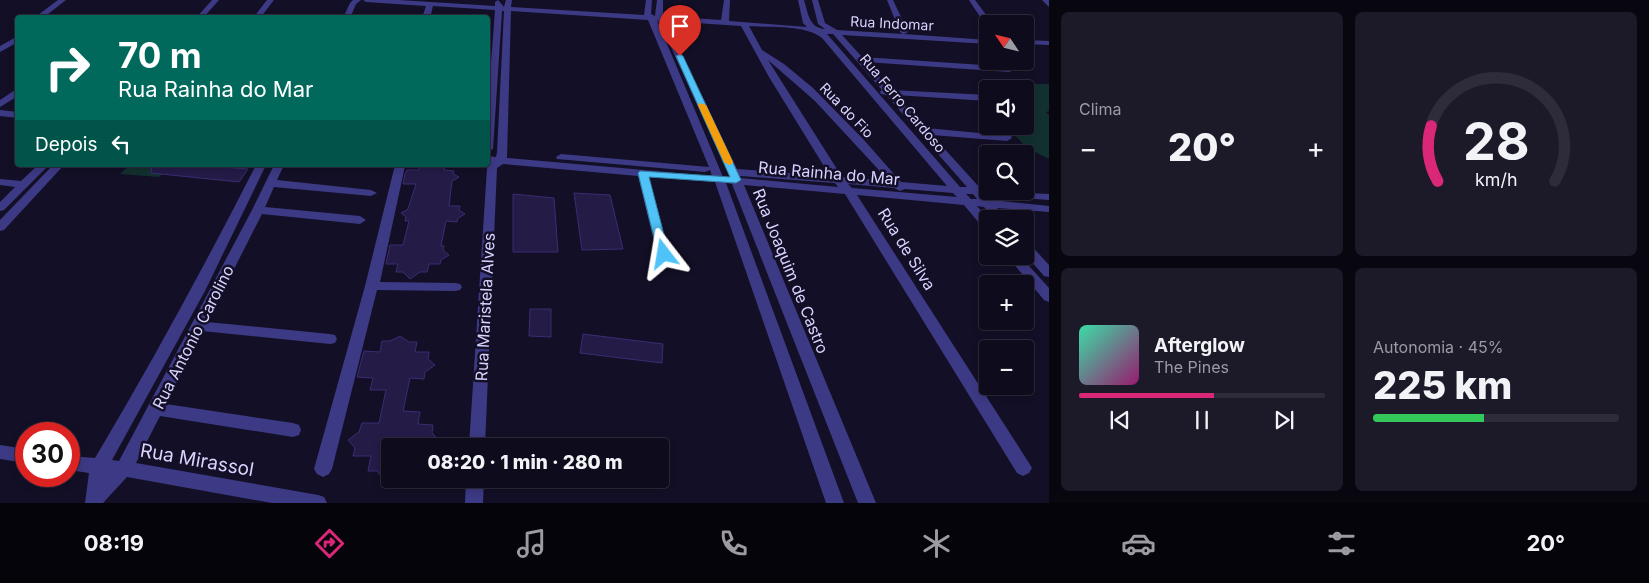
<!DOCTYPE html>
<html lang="pt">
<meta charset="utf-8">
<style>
:root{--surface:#0e0b1c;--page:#1c1929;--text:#f1f3f6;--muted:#9b9ba3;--line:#2e2b3b;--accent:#db2777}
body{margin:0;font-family:Inter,sans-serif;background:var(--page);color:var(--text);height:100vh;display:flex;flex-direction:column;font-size:19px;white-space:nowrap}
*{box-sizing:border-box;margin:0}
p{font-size:16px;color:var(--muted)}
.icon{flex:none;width:28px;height:28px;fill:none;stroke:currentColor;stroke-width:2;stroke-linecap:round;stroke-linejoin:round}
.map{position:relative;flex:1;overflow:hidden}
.drawer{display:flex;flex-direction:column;gap:12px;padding:12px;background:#08060f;width:600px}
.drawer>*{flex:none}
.hud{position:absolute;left:15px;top:15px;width:475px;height:152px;border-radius:5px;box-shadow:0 2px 8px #0003,0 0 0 1px var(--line);background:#00695c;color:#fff;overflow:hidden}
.needle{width:32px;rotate:305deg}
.buttons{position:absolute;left:979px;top:15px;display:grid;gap:10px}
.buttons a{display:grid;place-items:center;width:55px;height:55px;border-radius:5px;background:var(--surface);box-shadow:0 2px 8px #0003,0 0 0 1px var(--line);font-size:25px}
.speed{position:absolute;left:15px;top:422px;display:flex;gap:10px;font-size:25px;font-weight:700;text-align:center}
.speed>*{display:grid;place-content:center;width:65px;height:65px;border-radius:50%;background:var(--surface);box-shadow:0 2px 8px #0003,0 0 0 1px var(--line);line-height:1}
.speed .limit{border:8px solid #d22;background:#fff;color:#111}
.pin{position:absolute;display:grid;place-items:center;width:42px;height:42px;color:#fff;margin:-51px -21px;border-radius:50% 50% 50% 0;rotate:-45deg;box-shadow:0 0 5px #0007}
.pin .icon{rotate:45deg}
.me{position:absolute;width:55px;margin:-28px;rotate:346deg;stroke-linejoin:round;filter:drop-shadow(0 0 4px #0008)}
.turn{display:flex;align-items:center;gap:18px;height:105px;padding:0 20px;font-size:22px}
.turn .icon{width:65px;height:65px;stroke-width:2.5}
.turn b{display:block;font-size:35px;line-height:42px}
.then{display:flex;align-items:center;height:48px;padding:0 20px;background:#0003;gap:10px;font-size:19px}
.big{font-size:38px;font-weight:800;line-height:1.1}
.drawer .card{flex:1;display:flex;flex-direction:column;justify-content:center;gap:8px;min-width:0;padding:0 18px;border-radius:8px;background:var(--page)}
.drawer .dial{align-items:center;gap:0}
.dial svg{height:130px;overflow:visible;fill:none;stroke:var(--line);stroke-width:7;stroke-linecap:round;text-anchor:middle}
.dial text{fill:var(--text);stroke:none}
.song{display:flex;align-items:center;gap:15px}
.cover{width:60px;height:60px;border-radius:8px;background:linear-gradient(135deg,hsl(160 70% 55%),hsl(320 70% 35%))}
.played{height:5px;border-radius:2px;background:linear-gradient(90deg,var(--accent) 55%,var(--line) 55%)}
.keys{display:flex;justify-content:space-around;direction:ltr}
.heat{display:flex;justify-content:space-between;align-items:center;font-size:28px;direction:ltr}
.charge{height:8px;border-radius:4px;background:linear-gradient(90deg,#34c759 45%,var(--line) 0)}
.drawer .tiles{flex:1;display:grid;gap:12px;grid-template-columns:repeat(2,1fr)}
.trip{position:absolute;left:381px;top:438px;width:288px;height:50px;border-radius:5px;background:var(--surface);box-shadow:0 2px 8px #0003,0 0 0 1px var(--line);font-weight:800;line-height:50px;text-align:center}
.menu{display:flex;height:80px;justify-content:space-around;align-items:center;background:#06040b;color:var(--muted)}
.menu .icon{width:35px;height:35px}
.menu .on{color:var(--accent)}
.menu b{font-size:22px;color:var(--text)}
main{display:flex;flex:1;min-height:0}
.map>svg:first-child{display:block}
.green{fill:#12302f}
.building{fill:#241b47;stroke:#3b2d73}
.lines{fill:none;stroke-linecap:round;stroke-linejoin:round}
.minor{fill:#3d3a85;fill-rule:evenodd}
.route{fill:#4fc3f7;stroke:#337fa1}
.slow{fill:#f59e0b}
.labels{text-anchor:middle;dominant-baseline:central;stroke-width:5;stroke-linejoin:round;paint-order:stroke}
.far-street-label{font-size:14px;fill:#d9d4ff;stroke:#130f26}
.street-label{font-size:16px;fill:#d9d4ff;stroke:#130f26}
.near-street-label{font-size:19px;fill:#d9d4ff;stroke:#130f26}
</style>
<main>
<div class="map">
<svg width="1049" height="503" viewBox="0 0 1049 503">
<rect width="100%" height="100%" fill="#130f26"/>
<path class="green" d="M1030,84H1049V111L1046,112L1049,115V159L1027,148L1006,126H1025V96L1029,95Z
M130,165H172L159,177L120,174Z"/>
<path class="building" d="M152,165H197L248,169L239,182L151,173Z
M420,165H445L444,170L454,171L453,174L459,177L452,181L449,206H460L459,210L465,214L458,218L457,222L446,221L441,246H444L443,250L449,255L441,260L440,264H429L427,272H420L410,279L403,272H396L398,264H386L390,245H403L409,221H405L406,217L401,213L408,209L416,184H403L405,174L407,170H419Z
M574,193L610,195L623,249L582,250Z
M513,194L554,198L558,252H513Z
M530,309H551V337L529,336Z
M583,334L663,344L662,363L580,353Z
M400,336L409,342H417L415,352H429L428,359L435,365L425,372L424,379L410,378L403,411L420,412L418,424L433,425L432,433L440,441L433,446H390V487L377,471H368L371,456H353L355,448L348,440L359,432L362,423H379L386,390H370L373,378L357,377L364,351L380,352L382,341H390Z"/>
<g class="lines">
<path class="minor" d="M58,0H66L43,18H34Z
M212,0H219L203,18H196Z
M267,0H274L260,18H253Z
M353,0H361L356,4L350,18H343L350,3Z
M363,0H399L495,6V2L498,0L504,7L506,0H512L511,7L644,15L646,0H652L651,14L655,16L657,0H663V16L721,20L724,0H730L729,21L807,27L803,23L798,0H804C808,13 809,28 825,29L818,24L812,0H818L825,23L837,30L903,34L900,32L887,0H893L908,32L904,34L988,40V44L842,35L862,57L998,66H1008L1013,64V61H1021L1020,67L1009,72L866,62L891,90L988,95V101L896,95L926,128L1011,136L1012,138L1007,141L932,135L980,188L988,189V191L1049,194V200L986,195L991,200L1049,206V212L997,208L1007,219H994L984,207L977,206L988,219V229H984L964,205L857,195L1029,463L1032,468L1029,473L1023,476L1017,473L845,194L744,185L876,503H858L732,184L726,183L844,503H826L715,182L649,177L669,254L663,258L657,254L638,176L503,164L497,168L485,446H469L487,168L485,165H488V156L496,157L497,152L504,11H502L493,149L488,152V101L495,10L433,6L430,18H422L426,6L366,2ZM511,11L648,20L709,167L561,154L556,157L557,159L705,172L710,170L712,176L507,158ZM657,20L660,23L730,177H723ZM666,21L741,26L769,77L830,176L737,169ZM749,26C771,28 804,24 822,38L947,186L901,182L864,140L813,88L784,64L762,50ZM827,34H833L882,90L880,92L881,94L886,95L967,187H960ZM768,60L815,101L889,181L842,177ZM740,176L835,183L838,187L741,178ZM848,184L894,188L900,191L905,189L953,193L957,197L852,188ZM966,194H973L977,199H971Z
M969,0H975L993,24L986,26Z
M1042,0H1049V7Z
M18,36V42L0,52V46Z
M1025,40L1049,41V45L1025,44Z
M18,88V96L0,107V100Z
M0,110L18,112V118L0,116Z
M38,165H49L4,210L0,211V202L15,187L0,185V179L21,181Z
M53,165H64L4,230L0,231V220Z
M256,165H266L205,291L112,460L119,461L252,210L274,165H284L277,180L371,190L377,193L371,196L274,187L265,207L360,216L366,220L360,224L262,214L207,322L330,334L335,335L337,339L335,343L330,344L202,331L166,404L293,423L299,425L301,430L299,435L293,437L160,416L136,463L318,495L324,497L327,503H272L127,477L103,503H85L89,473L69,470V456L95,458C152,362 205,265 256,165Z
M395,165L405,166L380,282L455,283L460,284L462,287L460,290L455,291L377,290L332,469L329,474L323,477L317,474L314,469L365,286Z
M1025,242L1029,243L1049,265V277L1044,276L1025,254Z
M1007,256H1020L1049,288V302L1044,300Z
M0,445L26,449V463L0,459Z
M466,479H484L483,503H465Z"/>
</g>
<path class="route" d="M680,54L683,56L741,180L736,183L649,177L669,254L664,257L658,254L638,173L640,171L730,177L676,56Z"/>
<path class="slow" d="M699,103L706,105L733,162L732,164L729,165L724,162L698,105Z"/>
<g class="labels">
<g class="far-street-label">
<text transform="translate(892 23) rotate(3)">Rua Indomar</text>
<text transform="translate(903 103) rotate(50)">Rua Ferro Cardoso</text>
<text transform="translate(847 110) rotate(46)">Rua do Fio</text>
</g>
<g class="street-label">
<text transform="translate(829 173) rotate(5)">Rua Rainha do Mar</text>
<text transform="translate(907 249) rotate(58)">Rua de Silva</text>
<text transform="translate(791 271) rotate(68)">Rua Joaquim de Castro</text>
<text transform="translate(485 307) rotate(-87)">Rua Maristela Alves</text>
<text transform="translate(193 337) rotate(-63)">Rua Antonio Carolino</text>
</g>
<g class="near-street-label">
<text transform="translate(197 460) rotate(10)">Rua Mirassol</text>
</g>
</g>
</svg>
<div class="buttons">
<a><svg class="needle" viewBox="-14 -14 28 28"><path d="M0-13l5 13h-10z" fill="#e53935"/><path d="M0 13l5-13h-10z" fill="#9b9ba3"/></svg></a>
<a><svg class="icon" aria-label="sound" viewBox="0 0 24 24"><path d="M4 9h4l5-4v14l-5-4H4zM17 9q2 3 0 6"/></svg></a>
<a><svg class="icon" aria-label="search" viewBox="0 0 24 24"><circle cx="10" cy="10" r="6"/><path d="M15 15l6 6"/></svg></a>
<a><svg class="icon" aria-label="layers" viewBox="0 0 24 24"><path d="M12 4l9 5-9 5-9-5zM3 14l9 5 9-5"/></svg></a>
<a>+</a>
<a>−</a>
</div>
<div class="speed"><div class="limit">30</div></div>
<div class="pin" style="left:680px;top:56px;background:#d93025"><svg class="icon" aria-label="arrive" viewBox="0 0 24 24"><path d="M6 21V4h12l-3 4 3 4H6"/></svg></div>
<svg class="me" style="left:664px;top:254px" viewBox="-20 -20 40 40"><path d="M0-17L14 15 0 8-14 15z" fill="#4fc3f7" stroke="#fff" stroke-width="4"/></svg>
<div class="trip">08:20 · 1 min · 280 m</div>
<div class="hud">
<div class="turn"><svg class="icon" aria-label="right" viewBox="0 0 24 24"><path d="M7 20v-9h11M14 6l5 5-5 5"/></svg><div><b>70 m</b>Rua Rainha do Mar</div></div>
<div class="then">Depois<svg class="icon" aria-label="left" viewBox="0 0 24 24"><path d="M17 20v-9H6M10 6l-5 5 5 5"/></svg></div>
</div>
</div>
<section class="drawer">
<div class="tiles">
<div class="card"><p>Clima</p>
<div class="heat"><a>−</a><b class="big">20°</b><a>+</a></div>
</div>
<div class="card dial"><svg viewBox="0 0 100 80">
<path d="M14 69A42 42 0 1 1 86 69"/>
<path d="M14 69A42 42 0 0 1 10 35" stroke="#db2777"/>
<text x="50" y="56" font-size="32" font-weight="700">28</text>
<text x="50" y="72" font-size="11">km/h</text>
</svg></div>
<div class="card">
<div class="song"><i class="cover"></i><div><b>Afterglow</b><p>The Pines</p></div></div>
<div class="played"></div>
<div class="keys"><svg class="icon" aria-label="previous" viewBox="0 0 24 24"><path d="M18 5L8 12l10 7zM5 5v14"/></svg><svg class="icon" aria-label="pause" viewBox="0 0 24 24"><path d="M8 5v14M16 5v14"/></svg><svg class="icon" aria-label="next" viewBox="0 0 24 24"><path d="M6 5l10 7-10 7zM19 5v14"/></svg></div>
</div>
<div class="card"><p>Autonomia · 45%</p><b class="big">225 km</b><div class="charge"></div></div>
</div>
</section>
</main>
<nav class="menu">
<b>08:19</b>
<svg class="icon on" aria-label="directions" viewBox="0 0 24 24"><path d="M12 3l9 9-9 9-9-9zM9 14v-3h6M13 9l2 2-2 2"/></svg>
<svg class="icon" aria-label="music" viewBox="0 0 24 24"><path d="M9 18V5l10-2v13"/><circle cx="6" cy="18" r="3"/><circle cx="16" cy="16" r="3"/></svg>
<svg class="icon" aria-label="phone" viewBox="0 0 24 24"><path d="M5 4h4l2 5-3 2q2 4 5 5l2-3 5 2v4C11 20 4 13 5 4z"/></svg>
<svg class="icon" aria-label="climate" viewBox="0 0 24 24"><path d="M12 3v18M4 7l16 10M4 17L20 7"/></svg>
<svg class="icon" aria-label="car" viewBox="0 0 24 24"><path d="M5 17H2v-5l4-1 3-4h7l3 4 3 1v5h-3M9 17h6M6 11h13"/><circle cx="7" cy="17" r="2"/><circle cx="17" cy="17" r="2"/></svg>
<svg class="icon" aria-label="filters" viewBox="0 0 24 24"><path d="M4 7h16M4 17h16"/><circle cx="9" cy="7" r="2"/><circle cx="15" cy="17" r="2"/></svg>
<b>20°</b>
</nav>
